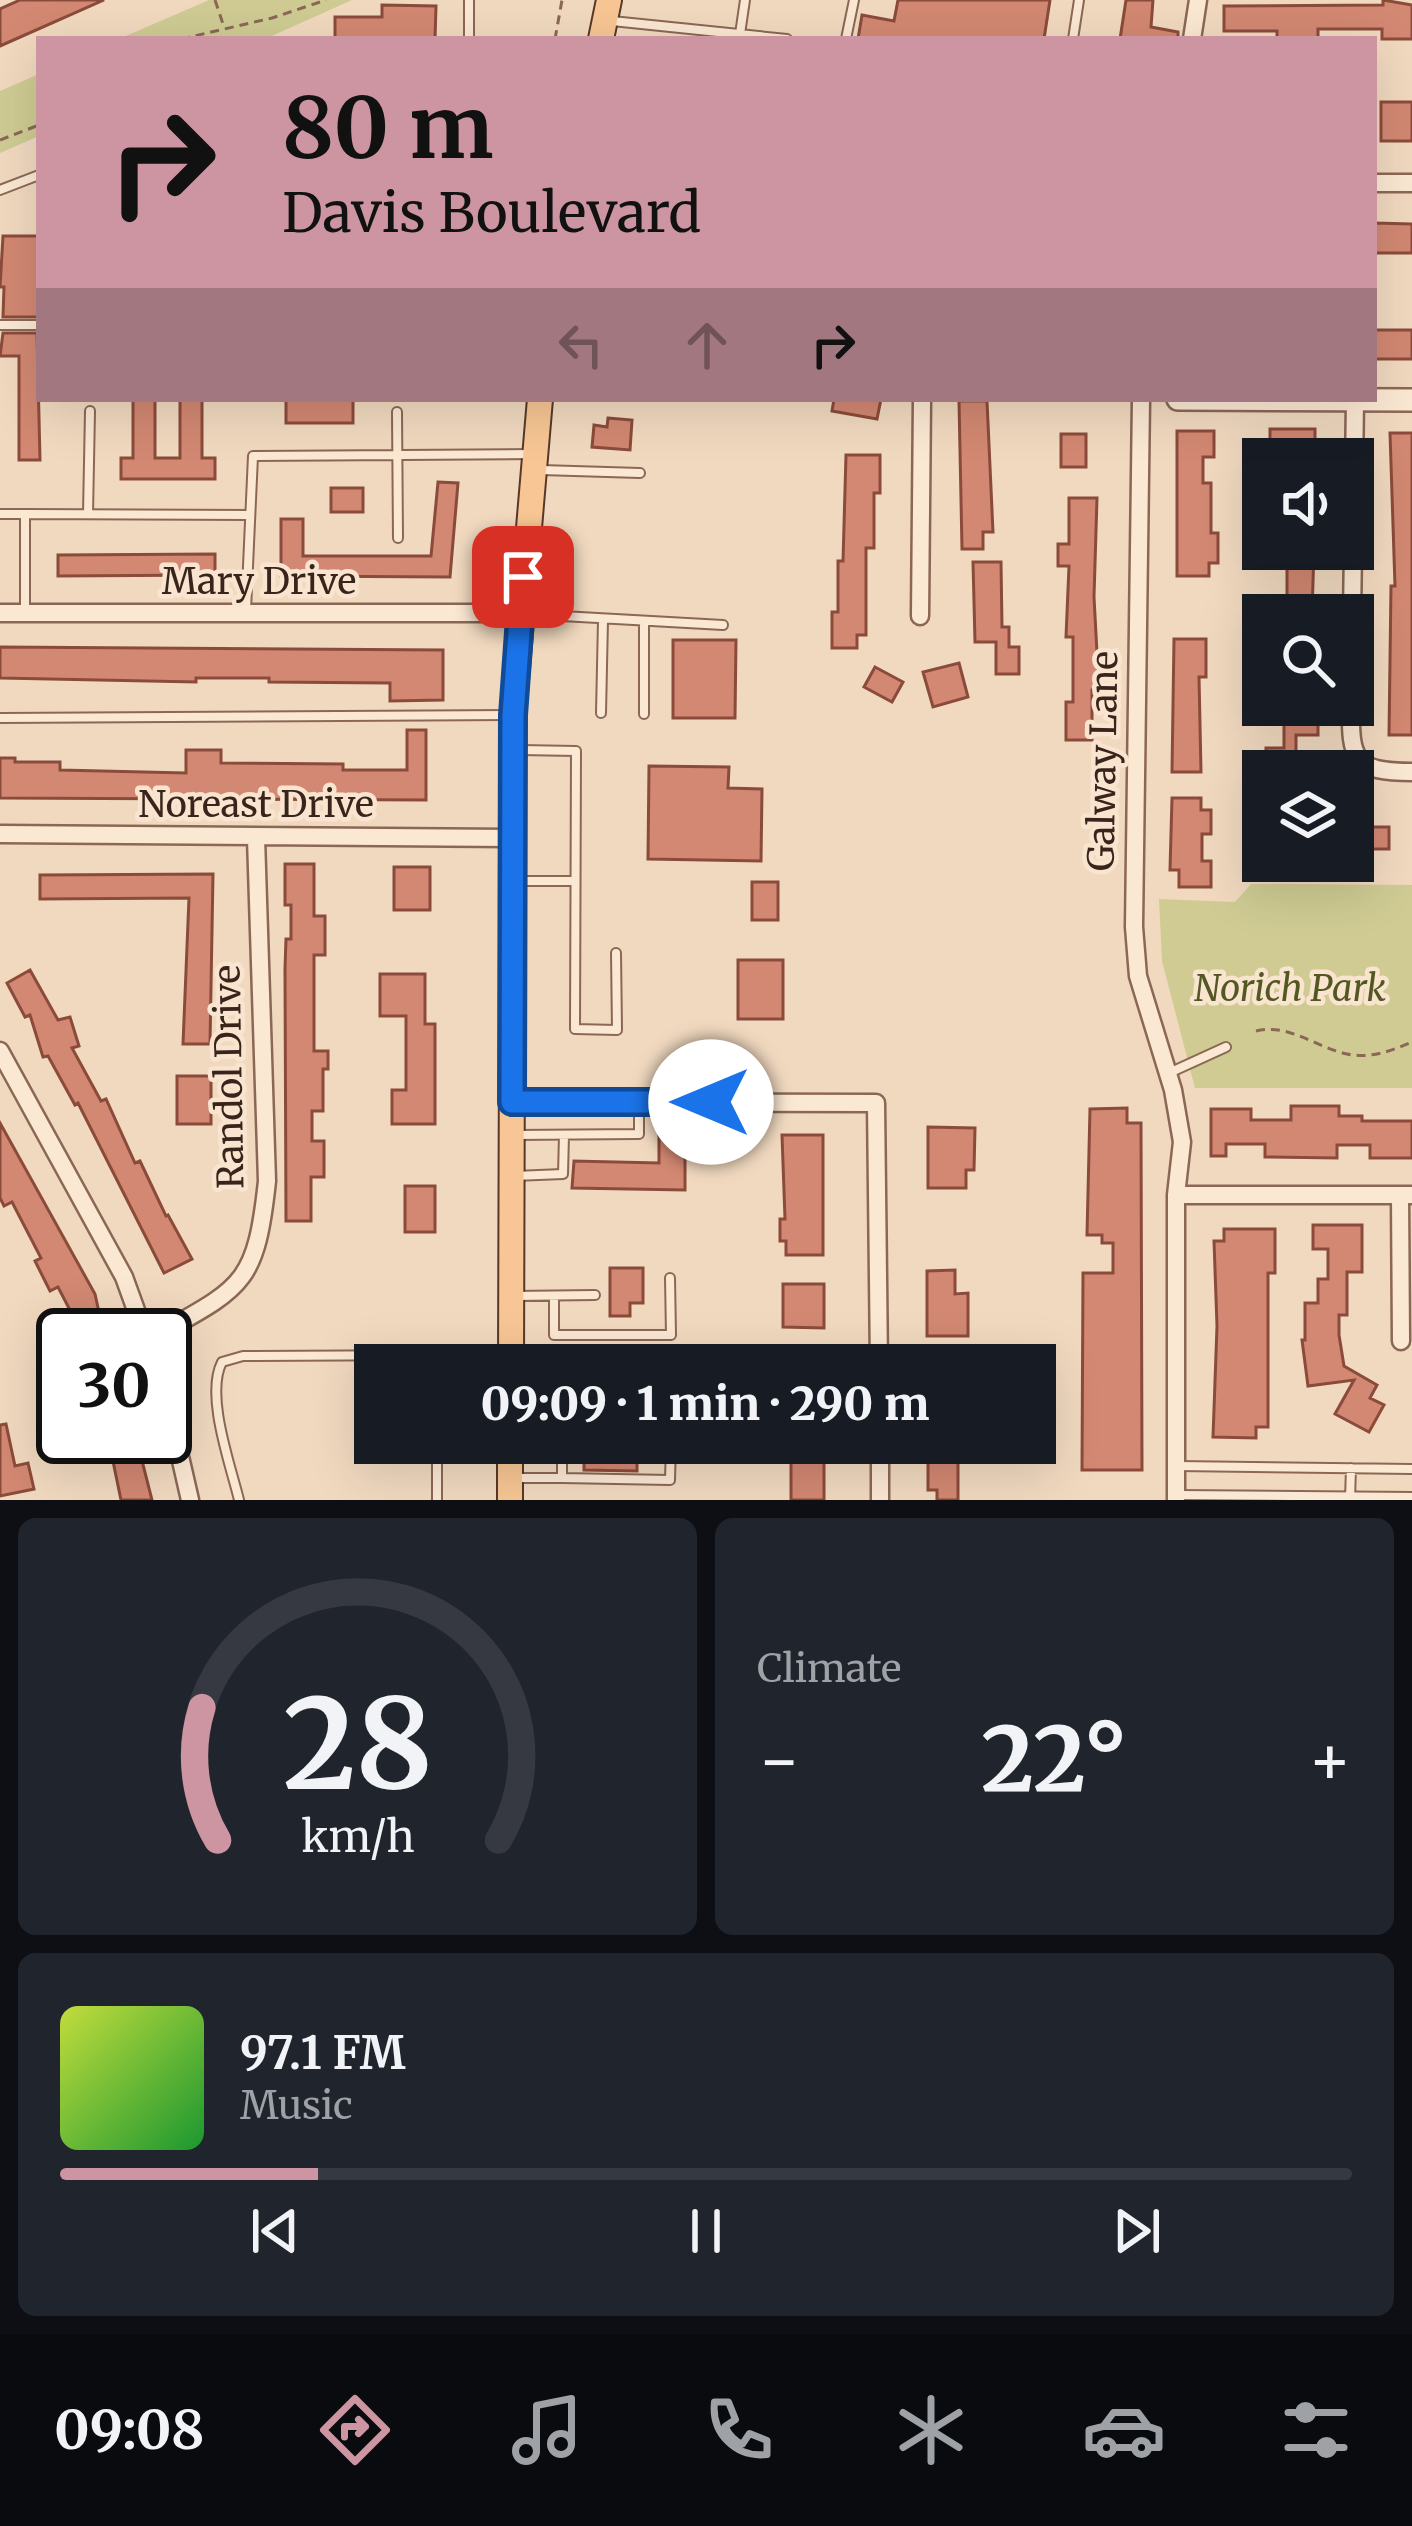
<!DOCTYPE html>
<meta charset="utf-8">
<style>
:root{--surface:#171b24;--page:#20242c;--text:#f1f3f6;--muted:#9ea1a6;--line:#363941;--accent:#cc95a1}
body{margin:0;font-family:Merriweather,serif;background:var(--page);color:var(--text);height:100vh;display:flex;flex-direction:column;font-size:45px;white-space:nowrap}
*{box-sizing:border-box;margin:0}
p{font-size:39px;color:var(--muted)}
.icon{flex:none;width:66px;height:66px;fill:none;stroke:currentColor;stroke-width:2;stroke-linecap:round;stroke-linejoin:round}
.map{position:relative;height:1500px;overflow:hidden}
.sheet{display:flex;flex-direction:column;gap:18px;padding:18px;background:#0d0f14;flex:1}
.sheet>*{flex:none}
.guide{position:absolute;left:36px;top:36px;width:1341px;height:366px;border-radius:0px;box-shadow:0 12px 48px #0002;background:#cc95a1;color:#111;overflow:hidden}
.buttons{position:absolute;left:1242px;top:438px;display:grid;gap:24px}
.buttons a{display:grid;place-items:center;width:132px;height:132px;border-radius:0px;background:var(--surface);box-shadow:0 12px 48px #0002;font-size:60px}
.speed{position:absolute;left:36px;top:1308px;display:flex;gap:24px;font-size:60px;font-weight:700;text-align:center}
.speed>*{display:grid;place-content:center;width:156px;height:156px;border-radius:50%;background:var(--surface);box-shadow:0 12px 48px #0002;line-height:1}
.speed .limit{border:6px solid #111;border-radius:18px;background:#fff;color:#111}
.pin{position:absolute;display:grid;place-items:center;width:102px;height:102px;color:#fff;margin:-51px;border-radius:24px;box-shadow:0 6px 18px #0006}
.me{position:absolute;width:132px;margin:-66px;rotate:270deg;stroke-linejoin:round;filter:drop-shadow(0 0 9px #0008)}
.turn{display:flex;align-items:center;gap:42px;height:252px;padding:0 48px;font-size:54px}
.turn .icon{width:156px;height:156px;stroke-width:2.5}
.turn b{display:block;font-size:84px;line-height:102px}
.lanes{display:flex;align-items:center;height:114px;padding:0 48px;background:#0003;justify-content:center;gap:60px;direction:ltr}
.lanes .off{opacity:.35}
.big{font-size:90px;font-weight:800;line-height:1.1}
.sheet .card{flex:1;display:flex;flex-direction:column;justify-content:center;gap:18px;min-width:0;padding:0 42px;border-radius:18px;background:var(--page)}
.sheet .dial{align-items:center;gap:0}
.dial svg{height:312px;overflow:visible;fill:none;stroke:var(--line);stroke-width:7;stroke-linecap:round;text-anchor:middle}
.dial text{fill:var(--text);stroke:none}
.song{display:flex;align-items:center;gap:36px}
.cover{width:144px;height:144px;border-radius:18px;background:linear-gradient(135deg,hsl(70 70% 55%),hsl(130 70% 35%))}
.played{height:12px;border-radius:6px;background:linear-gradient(90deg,var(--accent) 20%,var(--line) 20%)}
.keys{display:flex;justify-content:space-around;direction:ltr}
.heat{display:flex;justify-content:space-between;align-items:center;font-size:66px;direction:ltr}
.sheet .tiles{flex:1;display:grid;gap:18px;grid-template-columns:1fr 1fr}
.card:last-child{grid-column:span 2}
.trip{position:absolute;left:354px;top:1344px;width:702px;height:120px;border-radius:0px;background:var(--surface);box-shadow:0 12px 48px #0002;font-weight:800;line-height:120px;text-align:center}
.tabs{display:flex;height:192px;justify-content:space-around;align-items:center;background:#090b0e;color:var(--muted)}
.tabs .icon{width:84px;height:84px}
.tabs .selected{color:var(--accent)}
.tabs b{font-size:54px;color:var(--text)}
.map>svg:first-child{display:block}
.green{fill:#cfcb93}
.building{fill:#d28872;stroke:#8b4b3a;stroke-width:3}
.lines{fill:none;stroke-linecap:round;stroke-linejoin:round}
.service-casing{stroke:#8b6856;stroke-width:12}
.minor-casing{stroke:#8b6856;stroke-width:21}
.tertiary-casing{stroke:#8b6856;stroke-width:26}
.primary-casing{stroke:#58382b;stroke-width:28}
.path{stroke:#8b6856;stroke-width:3;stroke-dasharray:9 6;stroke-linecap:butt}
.service{stroke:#fbe8d3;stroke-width:8}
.minor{stroke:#fbe8d3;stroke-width:16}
.tertiary{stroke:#fbe8d3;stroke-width:21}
.primary{stroke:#f7c694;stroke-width:24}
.route-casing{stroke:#114b97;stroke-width:30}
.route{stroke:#1a73e8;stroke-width:21}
.labels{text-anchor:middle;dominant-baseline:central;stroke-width:9;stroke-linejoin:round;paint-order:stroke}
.street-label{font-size:36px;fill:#39241c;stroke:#f8e4cf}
.park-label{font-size:36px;font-style:italic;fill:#535721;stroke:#f8e4cf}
</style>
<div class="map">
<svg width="1412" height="1500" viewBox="0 0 1412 1500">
<rect width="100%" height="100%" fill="#f1d9bf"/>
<path class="green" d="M209,0H352L265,39H119Z
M39,74V136L0,153V91Z
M1251,884L1412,885V1088H1195L1162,961L1159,899L1235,902Z"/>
<path class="building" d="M20,0H104L0,46V9Z
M898,0H1050L1044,39H858L862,15L894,21Z
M1126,0H1153L1151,27L1178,32V39H1120Z
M1383,0L1412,5V39H1382V29H1318V39H1277V31H1224V6L1383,5Z
M382,5L436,6L435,39H335V17H382Z
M1381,102H1412V141H1381Z
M1374,223L1412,224V253H1374Z
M3,236H39V317H3L4,287H0Z
M1374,330H1412V359H1374Z
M3,333H37L40,460H19V356H0Z
M133,399H155V458H180V399H202V458H215V479H121V458H133Z
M286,399H353V423H286Z
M834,399H881L877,419L832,411Z
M959,401H987L993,532H983V549H962Z
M608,418L632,420L630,450L592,447L594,425L607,427Z
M1270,429H1315V459L1270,456Z
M1177,431H1214V457H1203V483H1211V533H1218V563H1209V576H1177Z
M1390,433H1412V735H1389L1391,586H1395Z
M1061,434H1086V467H1061Z
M846,455H880V493H874V548H866V635H857V648H832V612H838V561H843Z
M438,482L458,483L450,577L281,576V519H303V556H431Z
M331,488H363V512H331Z
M1069,498H1097L1094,597L1099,690H1092V740H1066V702H1073V637H1066L1069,566H1058V544H1069Z
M1274,549H1314L1312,615H1277V597H1287V562H1274Z
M215,554V575L58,576V555Z
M973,562H1001L1002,627H1009V647H1019V674H996V642H975Z
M1174,639H1206V677H1199L1201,772H1172Z
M673,640H736L735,718H673Z
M0,647L443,650V700L390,701V683L269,682V678H196V682L0,678Z
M959,663L968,697L933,707L923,672Z
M875,667L903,682L892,702L864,687Z
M1284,705H1318V735H1296V771H1266V748H1284Z
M407,730H426V800L0,798V758H15V762H60V770L186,773V750H221V763L343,764V770H407Z
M649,766L729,767L728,788L762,789L761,861L648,859Z
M1172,798H1201V810H1211V834H1202V861H1211V887H1179V870H1170Z
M1353,827H1389V849H1353Z
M285,864H314V916H325V955H314V1051H328V1069H323V1111H312V1141H324V1177H311V1221H286L285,969L286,939H291V905H285Z
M394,867H430V910H394Z
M213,874L210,1044H183L189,898L40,899V875Z
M752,882H778V920H752Z
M738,960H783V1019H738Z
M30,970L58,1020L70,1017L79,1046L72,1048L101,1101L106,1099L135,1163L140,1161L166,1216L168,1215L192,1259L164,1273L78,1103L75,1105L48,1056L43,1057L30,1015L25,1017L7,983Z
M380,974H425V1024H435V1124H392V1090H406V1016H380Z
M177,1076H211V1124H177Z
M1291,1106H1339V1116H1362V1121H1412V1158H1370V1145H1337V1158L1265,1157V1144H1226V1156H1211V1109H1251V1120H1291Z
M1127,1108V1123H1141L1142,1470H1082L1083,1273H1113V1243H1102V1235H1087L1090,1109Z
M0,1123L95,1294L104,1335H79L77,1328L63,1331L60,1319L73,1316L58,1287L50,1291L35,1261L41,1258L12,1202L4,1206L0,1198Z
M659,1125H685V1190L572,1188L574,1161L659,1163Z
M928,1127L975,1128L974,1170H966V1188H928Z
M782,1135H823V1255H786V1241H780V1219H785Z
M405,1186H435V1232H405Z
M1313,1225H1362V1272H1347V1315H1339V1335L1344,1366L1377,1385L1370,1398L1384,1405L1369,1432L1335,1414L1354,1380L1308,1386L1302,1340H1305V1303H1318V1279H1328V1249H1313Z
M1224,1229H1275V1273H1268V1427H1256V1438L1213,1437L1217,1326L1214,1241H1224Z
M610,1268H643V1303H630V1316H610Z
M955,1270V1294L968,1293V1336H927V1271Z
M783,1284H824V1328L783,1327Z
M585,1351L638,1352V1365H585Z
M6,1424L15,1466L28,1463L34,1489L0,1496V1425Z
M108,1437H136L152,1500H121Z
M584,1443H637V1471L584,1470Z
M791,1443H824V1500H791Z
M928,1443H958V1500H937V1490H928Z"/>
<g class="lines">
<defs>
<path id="service" d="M612,21L787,39
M740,34L745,0
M469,39V0
M846,39L854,0
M1073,39L1079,0
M0,190L39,175
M0,325H39
M397,412L398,538
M541,470L640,473
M0,514H25
M88,514L90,411
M246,610L253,456L533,454
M25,612V514L250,515
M526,614L723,625
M601,713L603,620
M644,714V622
M0,718L511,715
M520,750L576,751L575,1029L617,1030L616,953
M519,881H575
M1169,1073L1226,1047
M514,1135L639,1134V1106
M514,1176L563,1174L564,1135
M513,1296L595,1295
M554,1296V1335H671L670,1278
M437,1365V1355L509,1356
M671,1365V1364
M437,1443V1500
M562,1443V1478L670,1480L671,1443
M1177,1466L1412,1469
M517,1478H562
M1177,1495L1412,1497
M1350,1499L1351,1468
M239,1500C230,1463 205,1395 222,1362L243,1356L437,1355"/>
<path id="minor" d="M1192,39L1198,0
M1374,183H1412
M1141,399L1134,927L1138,976L1173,1090L1182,1142L1176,1195V1500
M1353,542L1355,400
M0,613H519
M1352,615L1353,549
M920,616L922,399
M1351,705C1350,760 1354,772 1412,772
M0,834L511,838
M0,1051L124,1277L145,1335
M512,1102L876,1103L879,1365
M1176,1195H1412
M1400,1195L1401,1341
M157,1335C243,1287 256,1284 267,1181L256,838
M165,1391L190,1500
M880,1443V1500"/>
<path id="tertiary" d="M1178,399L1412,400"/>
<path id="primary" d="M601,39L609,0
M511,1365L513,715L540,399
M510,1500V1443"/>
</defs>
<use href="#service" class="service-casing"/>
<use href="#minor" class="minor-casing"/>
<use href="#tertiary" class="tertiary-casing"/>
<use href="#primary" class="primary-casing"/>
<path class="path" d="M215,0L224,27
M181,39L272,18L326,0
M555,39L562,0
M0,140L39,125
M1256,1031C1289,1023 1315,1047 1347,1054C1370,1059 1391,1051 1412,1042"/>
<use href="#service" class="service"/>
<use href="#minor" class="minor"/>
<use href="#tertiary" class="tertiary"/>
<use href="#primary" class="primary"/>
</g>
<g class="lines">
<defs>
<path id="route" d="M523,577L513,715L512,1102H711"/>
</defs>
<use href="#route" class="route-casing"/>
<use href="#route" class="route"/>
</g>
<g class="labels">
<g class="street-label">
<text x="259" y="581">Mary Drive</text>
<text transform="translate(1103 761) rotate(-89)">Galway Lane</text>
<text x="256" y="804">Noreast Drive</text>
<text transform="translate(229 1077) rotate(-91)">Randol Drive</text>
</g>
<g class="park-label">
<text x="1290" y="988">Norich Park</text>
</g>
</g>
</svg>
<div class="buttons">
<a><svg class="icon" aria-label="sound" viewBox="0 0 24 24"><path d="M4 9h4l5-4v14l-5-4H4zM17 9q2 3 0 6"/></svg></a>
<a><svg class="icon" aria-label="search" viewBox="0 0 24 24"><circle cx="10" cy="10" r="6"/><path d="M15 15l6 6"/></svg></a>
<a><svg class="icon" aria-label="layers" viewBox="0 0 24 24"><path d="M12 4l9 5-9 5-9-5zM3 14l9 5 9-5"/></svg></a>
</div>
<div class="speed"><div class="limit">30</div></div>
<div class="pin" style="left:523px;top:577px;background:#d93025"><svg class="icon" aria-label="arrive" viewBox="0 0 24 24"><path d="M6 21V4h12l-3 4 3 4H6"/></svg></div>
<svg class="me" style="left:711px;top:1102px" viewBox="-20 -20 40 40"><circle r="19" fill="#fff"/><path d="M0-13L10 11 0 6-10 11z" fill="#1a73e8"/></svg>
<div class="trip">09:09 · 1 min · 290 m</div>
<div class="guide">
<div class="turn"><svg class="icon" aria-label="right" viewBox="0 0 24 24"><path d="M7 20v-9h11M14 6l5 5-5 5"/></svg><div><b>80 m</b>Davis Boulevard</div></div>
<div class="lanes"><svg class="icon off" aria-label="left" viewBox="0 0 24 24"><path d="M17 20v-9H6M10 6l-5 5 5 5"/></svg><svg class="icon off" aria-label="ahead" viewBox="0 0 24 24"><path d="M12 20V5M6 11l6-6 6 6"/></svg><svg class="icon" aria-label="right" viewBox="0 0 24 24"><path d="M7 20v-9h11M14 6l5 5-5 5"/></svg></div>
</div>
</div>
<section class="sheet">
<div class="tiles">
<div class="card dial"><svg viewBox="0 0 100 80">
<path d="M14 69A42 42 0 1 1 86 69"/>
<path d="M14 69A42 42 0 0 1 10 35" stroke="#cc95a1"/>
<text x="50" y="56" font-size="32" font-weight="700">28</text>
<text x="50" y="72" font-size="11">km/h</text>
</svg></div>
<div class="card"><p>Climate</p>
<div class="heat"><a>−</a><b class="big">22°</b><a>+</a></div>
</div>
<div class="card">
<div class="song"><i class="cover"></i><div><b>97.1 FM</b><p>Music</p></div></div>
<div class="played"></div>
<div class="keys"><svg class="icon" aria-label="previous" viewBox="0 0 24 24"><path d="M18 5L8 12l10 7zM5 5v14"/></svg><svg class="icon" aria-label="pause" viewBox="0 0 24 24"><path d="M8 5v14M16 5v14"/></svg><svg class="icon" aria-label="next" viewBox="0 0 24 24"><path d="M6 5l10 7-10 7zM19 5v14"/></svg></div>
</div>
</div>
</section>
<nav class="tabs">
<b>09:08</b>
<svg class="icon selected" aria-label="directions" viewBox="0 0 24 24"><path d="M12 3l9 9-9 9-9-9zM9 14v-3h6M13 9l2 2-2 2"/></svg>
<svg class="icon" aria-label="music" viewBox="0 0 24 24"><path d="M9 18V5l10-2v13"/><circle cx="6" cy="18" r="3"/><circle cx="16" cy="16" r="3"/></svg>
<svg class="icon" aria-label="phone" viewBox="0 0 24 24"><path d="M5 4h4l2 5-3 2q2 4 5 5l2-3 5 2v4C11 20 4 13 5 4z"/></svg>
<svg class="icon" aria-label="climate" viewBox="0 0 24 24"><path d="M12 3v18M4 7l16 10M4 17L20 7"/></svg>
<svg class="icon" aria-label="car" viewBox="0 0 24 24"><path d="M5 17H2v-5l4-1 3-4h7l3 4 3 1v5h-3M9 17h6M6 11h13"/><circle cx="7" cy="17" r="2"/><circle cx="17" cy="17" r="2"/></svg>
<svg class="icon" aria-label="filters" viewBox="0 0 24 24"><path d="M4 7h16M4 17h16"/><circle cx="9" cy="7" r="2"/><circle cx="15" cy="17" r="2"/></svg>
</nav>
